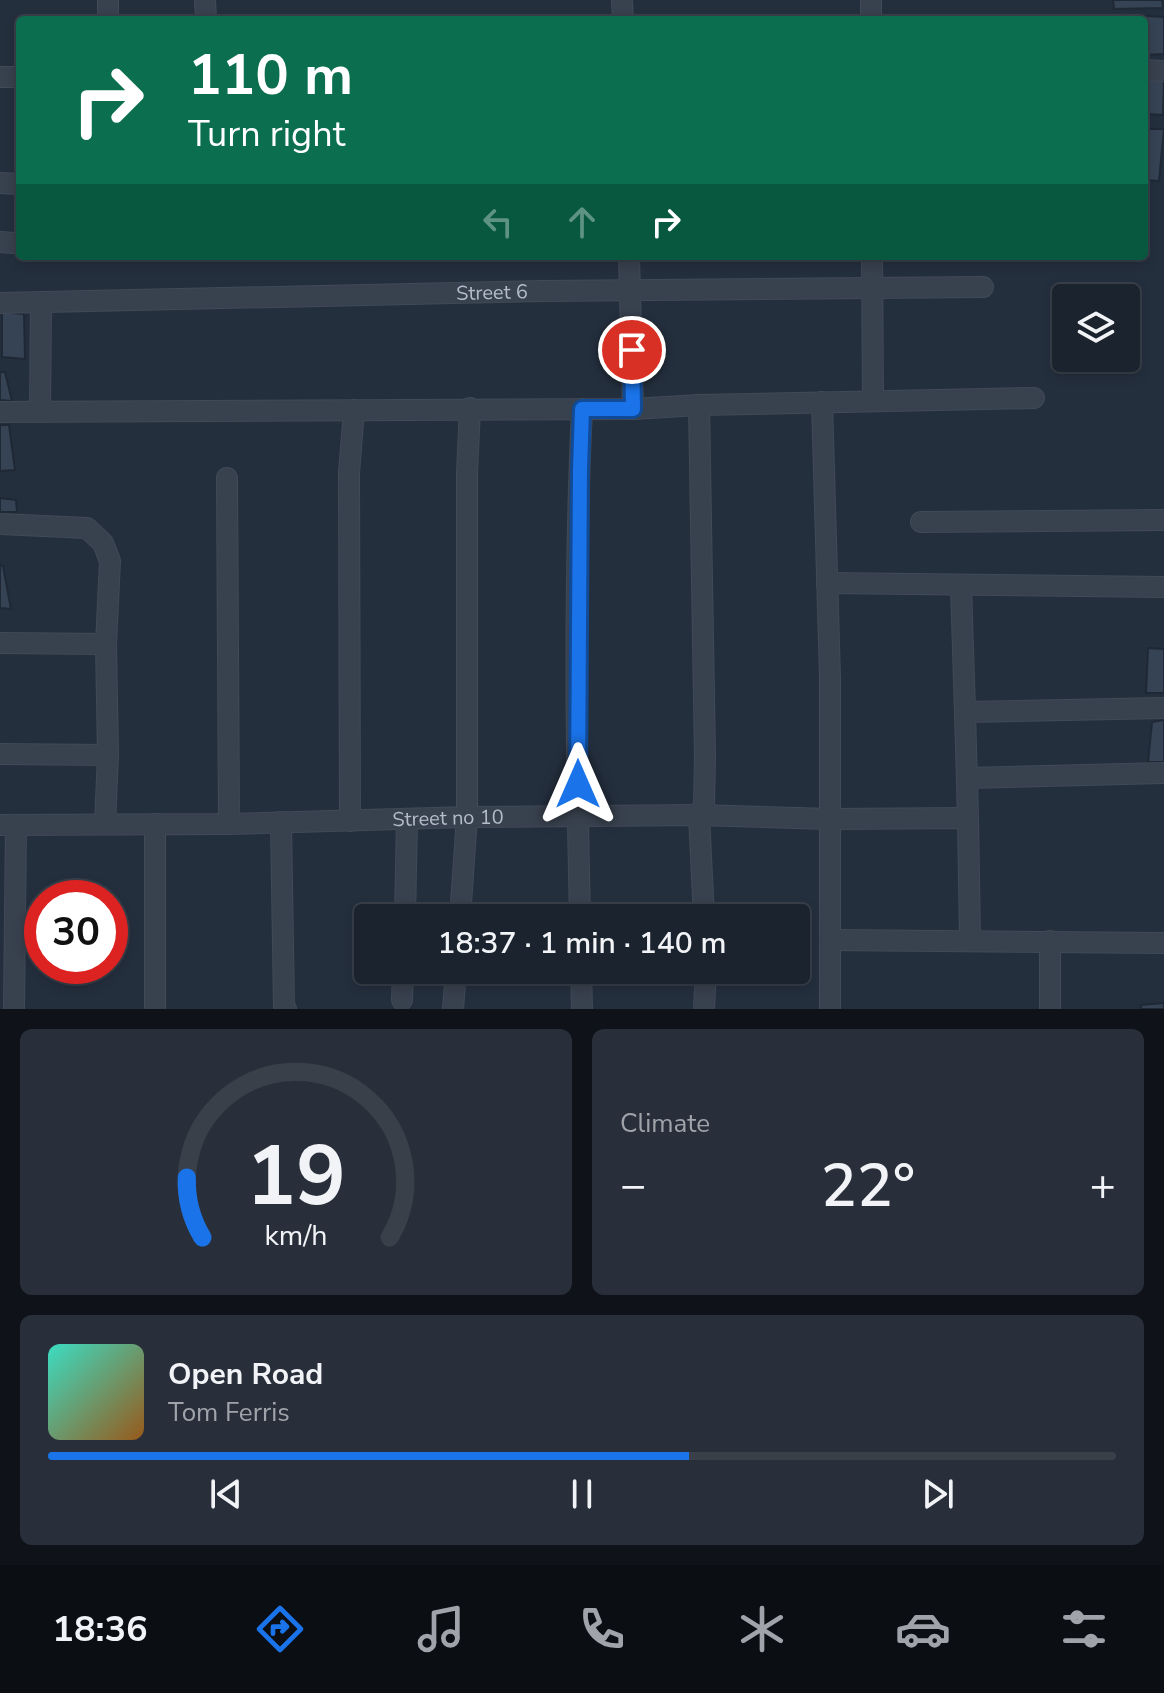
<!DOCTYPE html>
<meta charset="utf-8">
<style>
:root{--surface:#1b232e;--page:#282f3a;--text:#f1f3f6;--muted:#a0a4aa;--line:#39404a;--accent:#1a73e8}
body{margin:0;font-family:"Nunito Sans",sans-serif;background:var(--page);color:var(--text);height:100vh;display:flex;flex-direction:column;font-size:30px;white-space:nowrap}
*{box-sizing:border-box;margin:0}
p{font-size:26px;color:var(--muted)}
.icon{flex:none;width:44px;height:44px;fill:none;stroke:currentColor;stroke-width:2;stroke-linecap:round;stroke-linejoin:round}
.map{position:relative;height:1009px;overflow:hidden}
.side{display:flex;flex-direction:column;gap:20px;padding:20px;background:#0f1319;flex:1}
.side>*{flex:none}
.top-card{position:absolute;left:16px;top:16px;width:1132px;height:244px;border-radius:8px;box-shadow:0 4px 12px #0003,0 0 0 2px var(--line);background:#0b6e4f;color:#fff;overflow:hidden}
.tools{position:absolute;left:1052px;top:284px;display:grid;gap:16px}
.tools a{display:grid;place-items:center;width:88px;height:88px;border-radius:8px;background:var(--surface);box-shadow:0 4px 12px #0003,0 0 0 2px var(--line);font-size:40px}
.speed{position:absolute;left:24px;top:880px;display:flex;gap:16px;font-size:40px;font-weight:700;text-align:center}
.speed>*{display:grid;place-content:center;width:104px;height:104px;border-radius:50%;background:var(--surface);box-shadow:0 4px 12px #0003,0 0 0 2px var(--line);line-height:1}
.speed .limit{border:12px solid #d22;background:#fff;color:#111}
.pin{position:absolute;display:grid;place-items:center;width:68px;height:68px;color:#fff;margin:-34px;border:4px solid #fff;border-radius:50%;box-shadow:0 2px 8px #0007}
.me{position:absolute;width:88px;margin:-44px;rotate:0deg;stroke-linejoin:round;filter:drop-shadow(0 0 6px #0008)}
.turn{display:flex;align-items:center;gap:28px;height:168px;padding:0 40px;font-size:36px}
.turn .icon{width:104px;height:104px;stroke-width:2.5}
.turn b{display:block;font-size:56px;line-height:68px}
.lanes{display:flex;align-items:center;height:76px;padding:0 40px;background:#0003;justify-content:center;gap:40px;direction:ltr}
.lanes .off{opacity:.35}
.big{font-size:60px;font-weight:600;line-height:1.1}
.side .card{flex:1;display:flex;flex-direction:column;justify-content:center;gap:12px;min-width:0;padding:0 28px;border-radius:12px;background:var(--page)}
.side .dial{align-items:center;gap:0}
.dial svg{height:208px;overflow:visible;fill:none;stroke:var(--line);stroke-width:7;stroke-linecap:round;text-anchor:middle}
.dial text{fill:var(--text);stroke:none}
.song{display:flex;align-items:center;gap:24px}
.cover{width:96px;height:96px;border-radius:12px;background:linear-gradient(135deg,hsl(170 70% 55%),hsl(30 70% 35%))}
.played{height:8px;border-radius:4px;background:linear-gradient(90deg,var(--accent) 60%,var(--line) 60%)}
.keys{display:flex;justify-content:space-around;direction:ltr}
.heat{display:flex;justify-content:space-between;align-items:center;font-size:44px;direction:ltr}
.side .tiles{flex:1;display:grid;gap:20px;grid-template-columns:1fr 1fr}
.card:last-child{grid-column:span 2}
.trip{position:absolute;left:354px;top:904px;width:456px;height:80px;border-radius:8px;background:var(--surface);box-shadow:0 4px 12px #0003,0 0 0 2px var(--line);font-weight:600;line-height:80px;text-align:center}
.tab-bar{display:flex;height:128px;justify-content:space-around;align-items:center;background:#0b0e12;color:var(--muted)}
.tab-bar .icon{width:56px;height:56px}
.tab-bar .current{color:var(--accent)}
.tab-bar b{font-size:36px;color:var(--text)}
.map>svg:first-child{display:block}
.building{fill:#364354;stroke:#1f2835;stroke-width:2}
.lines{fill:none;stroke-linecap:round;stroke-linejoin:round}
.street-casing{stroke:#414a57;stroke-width:22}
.street{stroke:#38414e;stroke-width:20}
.route-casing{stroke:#114b97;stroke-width:20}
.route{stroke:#1a73e8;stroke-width:14}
.labels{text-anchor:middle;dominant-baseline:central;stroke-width:8;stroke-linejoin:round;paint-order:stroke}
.street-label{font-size:20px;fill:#b4bcc9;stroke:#1d2633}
</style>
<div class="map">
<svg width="1164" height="1009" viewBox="0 0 1164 1009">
<rect width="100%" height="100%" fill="#242f3e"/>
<path class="building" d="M1113,0H1162L1163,8L1114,9Z
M1129,15L1164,17V54L1144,55V20H1130Z
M1164,79L1163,115L1144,114V80Z
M1144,129H1164L1159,181L1144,180Z
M2,312L24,314L25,359L2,357Z
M0,372H5L12,401L0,400Z
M0,425H9L15,470L0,471Z
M0,498L16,500L17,512H0Z
M0,565L3,566L11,609L0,608Z
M1148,648L1164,649V693H1146Z
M1164,720V762H1148L1152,722Z
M1164,1003V1009H1141V1005Z"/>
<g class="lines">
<defs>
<g id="street">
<path d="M108,0V20"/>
<path d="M205,0L206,20"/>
<path d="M622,0L623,20"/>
<path d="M871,0V20"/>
<path d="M1144,70L1164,71"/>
<path d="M0,77H20"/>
<path d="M0,183L20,184"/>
<path d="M0,242L14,243"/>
<path d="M629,256L633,409"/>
<path d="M872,256L873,401"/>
<path id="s1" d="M0,303L543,291L983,287"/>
<path d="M822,402L830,678V1009"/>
<path d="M699,405L705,756L704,805L699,815L704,918"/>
<path d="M0,412L633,409L699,405L1034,398"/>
<path d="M40,412L41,302"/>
<path d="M227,478L229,824"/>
<path d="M921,522L1164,520"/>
<path d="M0,524L87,528L103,543L110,561L106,644L108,755L105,824"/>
<path d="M827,583L1164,587"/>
<path d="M961,586L965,712"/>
<path d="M0,643L106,644"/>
<path d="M0,754L108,755"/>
<path d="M967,778L1164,773"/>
<path d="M968,818L965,712L1164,708"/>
<path d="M350,821L349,473L354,410"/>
<path d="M281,822L284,1008L286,1009"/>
<path d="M155,824V1009"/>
<path id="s2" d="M0,825L229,824L467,817L699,815L830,819L968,818L970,940"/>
<path d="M405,918L407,819"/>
<path d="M460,918L467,817V473L470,408"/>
<path d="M580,918C576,749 574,578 582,409"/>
<path d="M830,940L1164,943"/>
<path d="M581,970L582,1009"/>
<path d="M402,1000L403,970"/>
<path d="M14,1009L16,825"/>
<path d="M453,1009L456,970"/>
<path d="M704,1009L706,970"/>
<path d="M1050,1009V941"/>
</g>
</defs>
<use href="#street" class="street-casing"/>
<use href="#street" class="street"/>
</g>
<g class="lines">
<defs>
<path id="route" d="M578,784L580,470L582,409H633L632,350"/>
</defs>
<use href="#route" class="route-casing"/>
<use href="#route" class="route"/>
</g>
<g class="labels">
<g class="street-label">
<text stroke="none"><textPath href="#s1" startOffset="492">Street 6</textPath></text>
<text stroke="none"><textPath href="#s2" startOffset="448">Street no 10</textPath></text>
</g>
</g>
</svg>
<div class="tools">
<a><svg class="icon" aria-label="layers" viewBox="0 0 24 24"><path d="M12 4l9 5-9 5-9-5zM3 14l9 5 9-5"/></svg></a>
</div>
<div class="speed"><div class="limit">30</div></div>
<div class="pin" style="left:632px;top:350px;background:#d93025"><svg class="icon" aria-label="arrive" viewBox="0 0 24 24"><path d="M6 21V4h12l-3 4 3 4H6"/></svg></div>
<svg class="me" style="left:578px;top:784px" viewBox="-20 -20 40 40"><path d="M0-17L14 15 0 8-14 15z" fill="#1a73e8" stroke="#fff" stroke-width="4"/></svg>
<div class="trip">18:37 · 1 min · 140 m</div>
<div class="top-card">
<div class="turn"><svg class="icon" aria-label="right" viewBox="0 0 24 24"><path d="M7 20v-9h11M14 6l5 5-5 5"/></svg><div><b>110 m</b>Turn right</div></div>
<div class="lanes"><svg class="icon off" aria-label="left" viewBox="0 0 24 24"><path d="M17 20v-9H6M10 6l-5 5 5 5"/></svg><svg class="icon off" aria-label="ahead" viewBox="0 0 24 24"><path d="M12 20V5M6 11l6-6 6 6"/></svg><svg class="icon" aria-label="right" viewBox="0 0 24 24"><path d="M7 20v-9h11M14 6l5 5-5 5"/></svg></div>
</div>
</div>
<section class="side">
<div class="tiles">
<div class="card dial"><svg viewBox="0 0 100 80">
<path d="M14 69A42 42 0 1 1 86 69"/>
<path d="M14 69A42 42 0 0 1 8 46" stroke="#1a73e8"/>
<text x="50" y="56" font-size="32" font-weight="700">19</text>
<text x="50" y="72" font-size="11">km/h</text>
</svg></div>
<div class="card"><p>Climate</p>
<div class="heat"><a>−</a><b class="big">22°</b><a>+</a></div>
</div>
<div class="card">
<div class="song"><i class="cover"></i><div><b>Open Road</b><p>Tom Ferris</p></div></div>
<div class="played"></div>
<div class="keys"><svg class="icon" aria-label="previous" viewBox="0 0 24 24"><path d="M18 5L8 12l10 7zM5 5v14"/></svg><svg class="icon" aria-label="pause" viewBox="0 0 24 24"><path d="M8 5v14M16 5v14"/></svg><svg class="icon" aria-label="next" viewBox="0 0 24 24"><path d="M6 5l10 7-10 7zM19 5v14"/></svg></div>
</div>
</div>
</section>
<nav class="tab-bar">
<b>18:36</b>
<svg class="icon current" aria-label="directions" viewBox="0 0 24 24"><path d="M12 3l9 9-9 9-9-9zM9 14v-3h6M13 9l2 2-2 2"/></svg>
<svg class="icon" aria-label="music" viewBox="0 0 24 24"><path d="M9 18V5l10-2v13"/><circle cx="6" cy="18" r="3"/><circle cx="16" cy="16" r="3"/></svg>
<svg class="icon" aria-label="phone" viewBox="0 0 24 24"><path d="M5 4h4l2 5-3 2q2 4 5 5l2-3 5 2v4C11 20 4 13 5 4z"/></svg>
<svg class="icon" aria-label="climate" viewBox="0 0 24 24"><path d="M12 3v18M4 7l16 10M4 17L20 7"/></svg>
<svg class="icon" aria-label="car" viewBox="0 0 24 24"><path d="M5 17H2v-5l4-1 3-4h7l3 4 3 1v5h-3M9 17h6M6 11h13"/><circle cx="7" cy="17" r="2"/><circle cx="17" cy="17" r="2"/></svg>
<svg class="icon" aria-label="filters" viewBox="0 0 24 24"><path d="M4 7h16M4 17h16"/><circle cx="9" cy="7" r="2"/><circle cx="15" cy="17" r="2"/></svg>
</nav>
